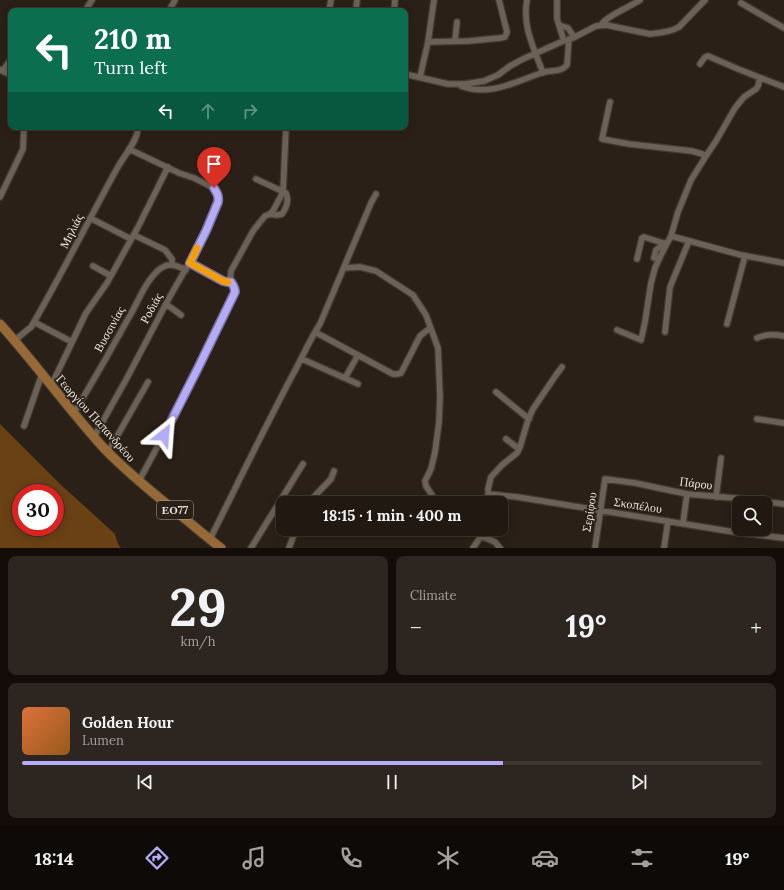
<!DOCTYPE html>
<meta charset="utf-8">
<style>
:root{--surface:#201811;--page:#2d251f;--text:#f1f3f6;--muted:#a2a09f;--line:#3d3731;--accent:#b5acf8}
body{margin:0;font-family:Lora,serif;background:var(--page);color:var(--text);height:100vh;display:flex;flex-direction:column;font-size:15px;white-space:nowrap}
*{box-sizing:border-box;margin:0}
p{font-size:13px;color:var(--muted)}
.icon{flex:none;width:22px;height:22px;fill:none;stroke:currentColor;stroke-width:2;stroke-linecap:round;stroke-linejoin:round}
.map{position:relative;height:548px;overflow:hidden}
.details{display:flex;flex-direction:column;gap:8px;padding:8px;background:#120d09;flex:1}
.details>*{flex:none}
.banner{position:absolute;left:8px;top:8px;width:400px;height:122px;border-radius:8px;box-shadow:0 2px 10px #0003,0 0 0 1px var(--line);background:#0b6e4f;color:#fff;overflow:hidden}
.tools{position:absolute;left:732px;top:496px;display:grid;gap:8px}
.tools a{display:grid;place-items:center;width:40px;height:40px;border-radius:8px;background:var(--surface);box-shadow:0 2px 10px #0003,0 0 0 1px var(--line);font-size:20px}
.speed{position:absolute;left:12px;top:484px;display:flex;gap:8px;font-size:20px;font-weight:700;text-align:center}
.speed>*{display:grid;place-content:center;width:52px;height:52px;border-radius:50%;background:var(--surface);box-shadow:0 2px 10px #0003,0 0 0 1px var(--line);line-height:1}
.speed .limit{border:6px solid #d22;background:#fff;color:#111}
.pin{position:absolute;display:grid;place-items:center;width:34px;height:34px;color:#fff;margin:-41px -17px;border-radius:50% 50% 50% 0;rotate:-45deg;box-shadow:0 0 4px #0007}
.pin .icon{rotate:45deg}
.me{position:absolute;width:44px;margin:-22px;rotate:28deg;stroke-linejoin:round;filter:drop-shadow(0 0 3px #0008)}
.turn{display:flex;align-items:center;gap:14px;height:84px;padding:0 20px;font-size:18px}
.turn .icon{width:52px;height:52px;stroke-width:2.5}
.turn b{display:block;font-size:28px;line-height:34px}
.lanes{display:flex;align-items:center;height:38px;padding:0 20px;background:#0003;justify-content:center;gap:20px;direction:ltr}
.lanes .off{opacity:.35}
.big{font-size:30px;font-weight:800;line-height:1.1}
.details .card{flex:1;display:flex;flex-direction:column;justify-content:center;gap:6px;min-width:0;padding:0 14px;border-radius:8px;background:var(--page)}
.details .dial{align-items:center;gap:0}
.dial b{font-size:52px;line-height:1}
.song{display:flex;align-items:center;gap:12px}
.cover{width:48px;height:48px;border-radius:6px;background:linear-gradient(135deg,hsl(20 70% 55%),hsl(30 70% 35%))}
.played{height:4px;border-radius:2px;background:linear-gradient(90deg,var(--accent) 65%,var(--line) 65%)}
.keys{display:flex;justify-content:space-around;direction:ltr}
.heat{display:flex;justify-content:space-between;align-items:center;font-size:22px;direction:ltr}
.details .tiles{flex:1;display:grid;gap:8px;grid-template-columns:1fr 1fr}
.card:last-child{grid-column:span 2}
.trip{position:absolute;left:276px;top:496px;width:232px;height:40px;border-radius:8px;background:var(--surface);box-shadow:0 2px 10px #0003,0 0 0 1px var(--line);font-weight:800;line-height:40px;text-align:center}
.dock{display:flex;height:64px;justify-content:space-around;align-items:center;background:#0d0a07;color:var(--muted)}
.dock .icon{width:28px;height:28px}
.dock .selected{color:var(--accent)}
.dock b{font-size:18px;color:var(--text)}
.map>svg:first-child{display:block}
.water{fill:#6a4115;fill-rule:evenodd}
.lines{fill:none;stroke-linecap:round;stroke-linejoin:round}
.street-casing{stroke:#423a33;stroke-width:8}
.primary-casing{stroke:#423a33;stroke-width:11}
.street{stroke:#6c6156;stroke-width:5.5}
.primary{stroke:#976936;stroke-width:9}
.route-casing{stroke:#7670a1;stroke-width:10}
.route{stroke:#b5acf8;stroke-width:7}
.slow{stroke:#f59e0b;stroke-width:7}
.labels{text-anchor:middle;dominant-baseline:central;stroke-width:3.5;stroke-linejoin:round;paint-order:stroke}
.shield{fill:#2a2017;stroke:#b0a8a2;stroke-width:1}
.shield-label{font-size:11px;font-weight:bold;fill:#eae3dd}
.street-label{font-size:12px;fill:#eae3dd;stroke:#2a2017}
</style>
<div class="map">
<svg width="784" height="548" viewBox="0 0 784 548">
<rect width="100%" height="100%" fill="#2a2017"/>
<path class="water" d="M0,424L60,484L92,513L115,534L118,544L121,548H0ZM21,493H55V527H21Z"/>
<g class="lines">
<defs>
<path id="street" d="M527,0C522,27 534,48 543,73
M557,0V19L564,41
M741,3L784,28
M85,11L92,0
M169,11L175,0
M329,11L331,0
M356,11L357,0
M394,11L395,0
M559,25L568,28L574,37
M601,25C606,16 630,7 640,0
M455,41L457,22
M428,42L469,41L500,38L505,37L507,32L499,0
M700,64L705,57L708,56L738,69L784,87
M0,70L4,69L11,59
M0,70L11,75
M405,74L448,84H465L484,81L498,75L510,66L523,59L561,42L573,38L596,26L606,25L650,34C659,33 671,32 679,27L705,0
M420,77L428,42L434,0
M461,86C490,97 517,81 544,72C552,70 562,72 567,65L569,39
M610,102L602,139L629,144L692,151L702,154L706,156L691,180L678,212L671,236L661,255L655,268L651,283L645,322L641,340L617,330
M706,156L716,141L735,108L744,97L756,89L758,86L760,78
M256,179L286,193C289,200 287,207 282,214L277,215L270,214
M0,197L23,149L24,127
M90,218L131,239
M134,235L165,250L172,259V265
M671,236L741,255L784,263
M654,258L656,250L664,243
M637,259L642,238L644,237L666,244
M189,263L223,281L227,282H231
M93,266L111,276
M344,268L360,267L376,271L413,295L426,315L438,348L440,397L439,422L435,452L431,469L425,481L426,486L437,503
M166,304L181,315
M34,322L72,342
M727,324L745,256
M315,332L393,374H397L401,373L420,336L430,328
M665,332L670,287L689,241
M757,338C767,334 774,334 784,336
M15,340L31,327L34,322C64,270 90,217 119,165C125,155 139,138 138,127
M302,359L358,384
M345,378L358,355
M51,386L86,313L107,283L138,227L168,167
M496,392L529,419
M74,413C88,389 102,366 115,342C121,332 126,322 132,312C139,299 150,272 165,266C172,263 179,267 186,270
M757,419L784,423
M24,426L42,374
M94,437L127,378L168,300L189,263L206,231L216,207L219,198L218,194L214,188L194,178L179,173L129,149
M506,439L519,449
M108,452L148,382
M139,481L174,416L230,304L235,292V289L230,281L231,271L253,231L260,222L265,216L270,214L273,211L283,192L286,127
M488,494L517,497L734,532L784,538
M716,497L721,458
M308,503L331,479L334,471
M490,503L488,489L491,477L502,465L517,453L520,447L528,420L533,409L556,375L562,367
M683,523L687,494
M481,536L495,542L500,548
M210,539C237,485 263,431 291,378C301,360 309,341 320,324L371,203L376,194
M251,548L303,464
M289,548L296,529
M473,548L481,536L484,529
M595,548L605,479L635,483L687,494L745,499L784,504
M664,548L668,521"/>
<path id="primary" d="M0,324C35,363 66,406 101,445C122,468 146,487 169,506C187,520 204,535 221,548"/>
</defs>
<use href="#street" class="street-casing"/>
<use href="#primary" class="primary-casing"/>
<use href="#street" class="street"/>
<use href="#primary" class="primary"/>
</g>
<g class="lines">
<defs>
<path id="route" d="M164,435L198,368L235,292C235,288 234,286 231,282H227L223,281L190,263L206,231L218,202C219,196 217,193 214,188"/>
</defs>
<use href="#route" class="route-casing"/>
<use href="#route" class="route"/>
<path class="slow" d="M197,248L190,263L223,281L228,282"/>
</g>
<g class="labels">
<rect class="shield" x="157" y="501" width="36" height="18" rx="3"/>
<g class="shield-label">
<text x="175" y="510">ΕΟ77</text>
</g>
<g class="street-label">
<text transform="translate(71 231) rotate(-63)">Μηλιάς</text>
<text transform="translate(151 308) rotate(-61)">Ροδιάς</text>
<text transform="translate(109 329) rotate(-61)">Βυσσινίας</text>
<text transform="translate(96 418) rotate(48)">Γεωργίου Παπανδρέου</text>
<text transform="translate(696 483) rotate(7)">Πάρου</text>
<text transform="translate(638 505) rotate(9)">Σκοπέλου</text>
<text transform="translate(589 512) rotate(-81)">Σερίφου</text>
</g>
</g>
</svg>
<div class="tools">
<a><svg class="icon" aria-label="search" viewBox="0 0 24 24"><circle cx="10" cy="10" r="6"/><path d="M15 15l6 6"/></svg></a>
</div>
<div class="speed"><div class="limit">30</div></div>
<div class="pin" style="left:214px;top:188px;background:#d93025"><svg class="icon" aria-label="arrive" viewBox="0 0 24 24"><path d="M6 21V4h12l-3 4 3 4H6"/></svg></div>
<svg class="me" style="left:164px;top:435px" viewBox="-20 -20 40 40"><path d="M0-17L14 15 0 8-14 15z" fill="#b5acf8" stroke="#fff" stroke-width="4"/></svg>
<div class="trip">18:15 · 1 min · 400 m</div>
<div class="banner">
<div class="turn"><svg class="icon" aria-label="left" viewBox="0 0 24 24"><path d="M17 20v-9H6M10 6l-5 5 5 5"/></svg><div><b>210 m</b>Turn left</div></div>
<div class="lanes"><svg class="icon" aria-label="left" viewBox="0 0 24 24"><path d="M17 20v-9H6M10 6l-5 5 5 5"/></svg><svg class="icon off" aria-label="ahead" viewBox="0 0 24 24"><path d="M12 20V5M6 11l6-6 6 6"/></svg><svg class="icon off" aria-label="right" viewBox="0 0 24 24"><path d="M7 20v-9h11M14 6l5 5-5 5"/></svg></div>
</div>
</div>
<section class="details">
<div class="tiles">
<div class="card dial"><b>29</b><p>km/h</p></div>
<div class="card"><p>Climate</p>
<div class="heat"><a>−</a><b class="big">19°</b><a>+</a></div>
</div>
<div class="card">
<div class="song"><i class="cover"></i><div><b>Golden Hour</b><p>Lumen</p></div></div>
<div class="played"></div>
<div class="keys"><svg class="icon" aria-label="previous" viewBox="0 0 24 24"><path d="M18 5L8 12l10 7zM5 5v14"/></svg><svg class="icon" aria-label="pause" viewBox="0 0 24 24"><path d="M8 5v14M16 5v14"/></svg><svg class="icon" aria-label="next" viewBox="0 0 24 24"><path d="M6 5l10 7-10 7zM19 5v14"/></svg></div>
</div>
</div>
</section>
<nav class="dock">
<b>18:14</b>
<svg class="icon selected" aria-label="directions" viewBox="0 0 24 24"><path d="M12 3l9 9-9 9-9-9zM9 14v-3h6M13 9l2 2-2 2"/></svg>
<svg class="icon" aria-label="music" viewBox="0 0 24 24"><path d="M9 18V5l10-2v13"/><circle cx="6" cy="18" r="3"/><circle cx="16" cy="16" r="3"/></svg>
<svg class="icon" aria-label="phone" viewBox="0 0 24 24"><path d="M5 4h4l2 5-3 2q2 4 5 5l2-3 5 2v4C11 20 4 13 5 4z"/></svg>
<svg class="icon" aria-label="climate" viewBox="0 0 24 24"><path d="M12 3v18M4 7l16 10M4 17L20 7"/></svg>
<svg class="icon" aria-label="car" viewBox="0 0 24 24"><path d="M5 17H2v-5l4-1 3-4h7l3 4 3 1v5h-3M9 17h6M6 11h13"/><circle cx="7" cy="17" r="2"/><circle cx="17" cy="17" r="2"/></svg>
<svg class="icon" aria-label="filters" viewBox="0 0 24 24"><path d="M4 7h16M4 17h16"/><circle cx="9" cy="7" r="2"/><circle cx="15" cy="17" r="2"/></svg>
<b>19°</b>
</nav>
